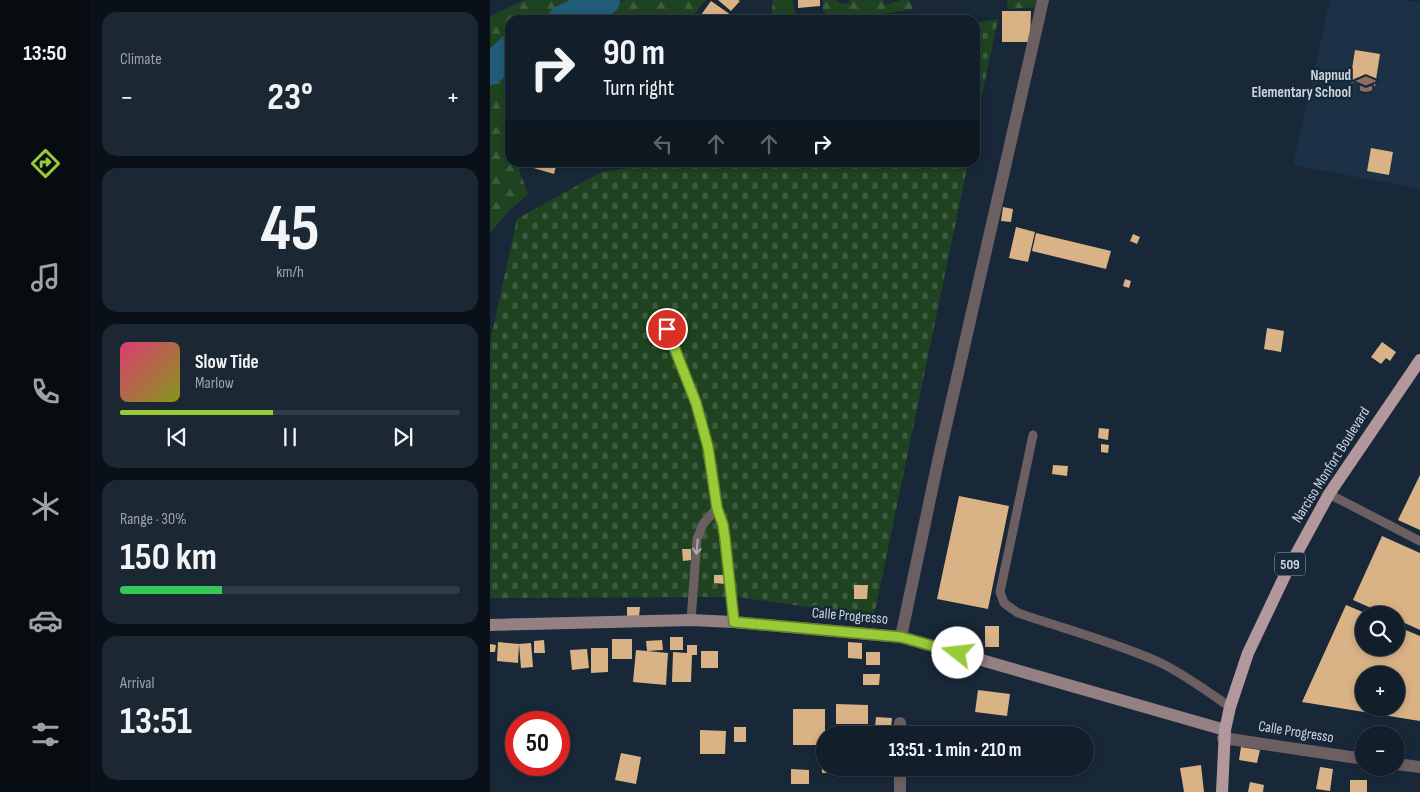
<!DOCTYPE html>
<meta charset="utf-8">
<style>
:root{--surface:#121e2a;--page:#1b2732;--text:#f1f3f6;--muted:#9ca2a8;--line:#313c47;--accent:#98cb37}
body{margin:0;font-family:"Sofia Sans Condensed",sans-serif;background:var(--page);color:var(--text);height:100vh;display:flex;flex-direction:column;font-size:19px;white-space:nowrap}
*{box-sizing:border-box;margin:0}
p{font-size:16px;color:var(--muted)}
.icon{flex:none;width:28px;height:28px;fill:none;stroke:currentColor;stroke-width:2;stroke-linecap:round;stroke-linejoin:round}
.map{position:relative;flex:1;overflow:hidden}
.details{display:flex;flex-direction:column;gap:12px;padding:12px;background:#0a1017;width:400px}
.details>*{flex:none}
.guide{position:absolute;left:15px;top:15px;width:475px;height:152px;border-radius:15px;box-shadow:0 2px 8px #0003,0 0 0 1px var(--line);background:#121e2a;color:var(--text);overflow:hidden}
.tools{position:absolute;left:865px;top:606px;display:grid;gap:10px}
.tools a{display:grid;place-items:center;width:50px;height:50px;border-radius:50%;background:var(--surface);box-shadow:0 2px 8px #0003,0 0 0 1px var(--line);font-size:25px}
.speed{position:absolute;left:15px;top:711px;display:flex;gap:10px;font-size:25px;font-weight:700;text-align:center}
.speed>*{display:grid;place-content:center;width:65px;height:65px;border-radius:50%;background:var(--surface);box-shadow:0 2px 8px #0003,0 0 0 1px var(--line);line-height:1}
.speed .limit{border:8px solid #d22;background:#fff;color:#111}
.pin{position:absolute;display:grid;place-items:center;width:42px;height:42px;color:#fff;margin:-21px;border:2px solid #fff;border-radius:50%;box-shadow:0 1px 5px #0007}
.me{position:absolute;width:55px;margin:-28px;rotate:286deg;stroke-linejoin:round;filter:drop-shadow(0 0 4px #0008)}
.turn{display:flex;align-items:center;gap:18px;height:105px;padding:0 15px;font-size:22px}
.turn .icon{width:65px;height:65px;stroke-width:2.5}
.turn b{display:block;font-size:35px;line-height:42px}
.lanes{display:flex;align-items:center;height:48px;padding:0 15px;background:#0003;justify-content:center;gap:25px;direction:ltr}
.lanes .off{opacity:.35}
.big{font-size:38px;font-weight:700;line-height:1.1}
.details .tile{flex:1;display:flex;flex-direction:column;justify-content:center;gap:8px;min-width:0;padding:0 18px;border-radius:15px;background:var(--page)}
.details .dial{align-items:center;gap:0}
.dial b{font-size:65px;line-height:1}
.song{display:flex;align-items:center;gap:15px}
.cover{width:60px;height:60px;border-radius:8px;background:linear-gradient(135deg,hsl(340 70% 55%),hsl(70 70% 35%))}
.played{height:5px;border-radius:2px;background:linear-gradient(90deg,var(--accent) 45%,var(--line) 45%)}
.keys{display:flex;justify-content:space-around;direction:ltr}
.heat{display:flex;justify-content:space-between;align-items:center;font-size:28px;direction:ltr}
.charge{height:8px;border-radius:4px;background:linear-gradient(90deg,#34c759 30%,var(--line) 0)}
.trip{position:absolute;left:326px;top:726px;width:278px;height:50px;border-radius:25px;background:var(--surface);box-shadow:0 2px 8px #0003,0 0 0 1px var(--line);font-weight:700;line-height:50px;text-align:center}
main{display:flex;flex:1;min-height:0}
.menu{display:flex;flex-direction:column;width:90px;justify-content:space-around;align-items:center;background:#070c11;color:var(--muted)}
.menu .icon{width:35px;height:35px}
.menu .on{color:var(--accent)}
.menu b{font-size:22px;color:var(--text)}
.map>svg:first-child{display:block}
.built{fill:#1c3146}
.forest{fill:url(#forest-firs)}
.cemetery{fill:url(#cemetery-stones)}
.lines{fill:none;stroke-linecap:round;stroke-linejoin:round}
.river{stroke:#215d78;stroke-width:30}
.building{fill:#d9b285;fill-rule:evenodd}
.lane{stroke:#6c5f61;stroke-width:9}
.street{stroke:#6c5f61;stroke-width:12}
.secondary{stroke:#947f82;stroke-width:12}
.primary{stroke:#b2989c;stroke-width:12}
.oneway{stroke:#aaacb4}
.route-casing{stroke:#638424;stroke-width:12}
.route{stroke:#98cb37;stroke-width:9}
.labels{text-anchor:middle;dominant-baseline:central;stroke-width:5;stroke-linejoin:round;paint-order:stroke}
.shield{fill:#182838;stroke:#95a1ae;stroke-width:1}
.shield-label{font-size:14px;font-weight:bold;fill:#cbd5e0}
.poi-label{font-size:15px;font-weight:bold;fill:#cbd5e0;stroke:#182838;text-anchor:end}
.street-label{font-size:15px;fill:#cbd5e0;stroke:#182838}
</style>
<main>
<nav class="menu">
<b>13:50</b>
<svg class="icon on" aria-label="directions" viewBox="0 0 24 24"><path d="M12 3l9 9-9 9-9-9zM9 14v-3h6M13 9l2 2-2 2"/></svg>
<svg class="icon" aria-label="music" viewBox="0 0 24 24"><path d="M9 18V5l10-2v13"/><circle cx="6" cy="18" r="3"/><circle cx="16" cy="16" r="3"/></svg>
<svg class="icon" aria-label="phone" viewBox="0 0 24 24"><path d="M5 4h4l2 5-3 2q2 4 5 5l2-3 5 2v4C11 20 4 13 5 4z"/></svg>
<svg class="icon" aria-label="climate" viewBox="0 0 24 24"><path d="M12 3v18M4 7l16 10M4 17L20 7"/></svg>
<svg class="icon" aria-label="car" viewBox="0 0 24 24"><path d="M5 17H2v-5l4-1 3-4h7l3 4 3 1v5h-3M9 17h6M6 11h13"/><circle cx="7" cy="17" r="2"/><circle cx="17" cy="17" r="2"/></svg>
<svg class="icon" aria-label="filters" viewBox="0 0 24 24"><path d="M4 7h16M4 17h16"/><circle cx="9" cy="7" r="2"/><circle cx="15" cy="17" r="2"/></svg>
</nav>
<section class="details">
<div class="tile"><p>Climate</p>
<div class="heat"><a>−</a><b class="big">23°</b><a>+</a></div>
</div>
<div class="tile dial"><b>45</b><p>km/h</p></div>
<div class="tile">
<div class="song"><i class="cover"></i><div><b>Slow Tide</b><p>Marlow</p></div></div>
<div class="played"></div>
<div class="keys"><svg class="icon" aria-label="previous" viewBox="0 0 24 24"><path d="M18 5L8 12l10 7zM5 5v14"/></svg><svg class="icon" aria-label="pause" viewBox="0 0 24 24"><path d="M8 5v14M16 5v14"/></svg><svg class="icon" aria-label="next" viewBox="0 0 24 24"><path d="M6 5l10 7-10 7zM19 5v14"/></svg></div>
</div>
<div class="tile"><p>Range · 30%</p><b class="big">150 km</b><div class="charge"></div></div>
<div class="tile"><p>Arrival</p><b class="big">13:51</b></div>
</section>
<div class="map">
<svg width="930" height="792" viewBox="0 0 930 792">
<defs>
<pattern id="forest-firs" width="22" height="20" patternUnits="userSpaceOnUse" patternTransform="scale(1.25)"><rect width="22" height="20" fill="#1f4320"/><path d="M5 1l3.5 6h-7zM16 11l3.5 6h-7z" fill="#3e5d40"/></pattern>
<pattern id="cemetery-stones" width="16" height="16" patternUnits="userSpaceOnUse" patternTransform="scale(1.25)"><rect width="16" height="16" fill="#1f4320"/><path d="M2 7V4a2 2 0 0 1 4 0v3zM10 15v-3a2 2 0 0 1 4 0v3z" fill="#3e5d40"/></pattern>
</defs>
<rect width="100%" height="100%" fill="#182838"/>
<path class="built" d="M840,0H909L930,2V189L803,165Z"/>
<path class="forest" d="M35,0H103L63,20H20V46L0,65V16Z
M135,0H217L213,3L203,16L208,20H91Z
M283,0H303L304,10L309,20H281Z
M333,0H346L349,3L358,4L360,0H393L395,5L411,0H419L423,9L359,20H351L336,15L333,10Z
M517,0H548L546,7L518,9Z
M20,58V162L31,163L29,170L38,194L17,213L0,233V76Z"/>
<path class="cemetery" d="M508,19L485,128V23Z
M172,163H478L384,616L247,597L0,598V342L27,219L111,172Z"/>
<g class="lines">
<path class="river" d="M73,20L115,0
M0,70L20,50"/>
</g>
<path class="building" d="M228,0H248L250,1L241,11Z
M308,0H330V6L308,8Z
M221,1L241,15L237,20H218L211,15Z
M512,11H541L540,42H512Z
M865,50L890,54L885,86L860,82Z
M881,148L903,152L899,175L877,171Z
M42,162H67L64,174L40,167Z
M513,207L523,209L521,222L511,221Z
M526,227L545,232L538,262L519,258Z
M546,233L621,251L616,269L542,251Z
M643,234L650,237L647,244L640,241Z
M635,279L641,281L639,288L633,286Z
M777,328L794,331L791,352L774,349Z
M892,342L906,352L900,361L896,358L891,364L881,357Z
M609,428L619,429L618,440L608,438Z
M611,444L619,445L618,453L611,452Z
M563,465L578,466L577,476L562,474Z
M930,475V530L908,520Z
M469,496L519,506L498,609L447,599Z
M892,536L930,553V630L906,619V615H897L863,600Z
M192,549H201V560L193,561Z
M224,575H237L236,584L224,583Z
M364,585H378L377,599H364Z
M856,605L880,615H874V648H906V626L930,636V721L812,702ZM874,675H906V708H874Z
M137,607H150L149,617L137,616Z
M495,626H509V647H495Z
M180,637H193V650H180Z
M122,639H142V659H122Z
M54,640L55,653H44V641Z
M172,640L173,650L157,651L156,641Z
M8,642L29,644L28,663L7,661Z
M358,642L372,643V659L358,658Z
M41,643L43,667L31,668L29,644Z
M0,644L6,645L5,652H0Z
M197,645H207V655H202L201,682H182L183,652L197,653Z
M101,648H118V672L101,673Z
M97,649L99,668L82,670L80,650Z
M146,650L178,653L176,685L143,682Z
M211,651H228V668H211Z
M376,652H390V665H376Z
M373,674H390L389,685H373Z
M488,690L520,694L517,716L485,712Z
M346,704L378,705V724H346Z
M303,709H335V745H303Z
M386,717L402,718L401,729L385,728Z
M244,727H256V742H244Z
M210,730L236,731L235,754H210Z
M451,732L485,733V735H451Z
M751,747L770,750L767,763L749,760Z
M332,752H335V768H348V773H332Z
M131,753L151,757L146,784L125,780Z
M711,765L714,792H694L690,768Z
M830,767L843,769L840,791L826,789Z
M301,769L319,770V784H301Z
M860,780H877V792H860Z
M760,782L774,785L773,792H758Z"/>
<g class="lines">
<path class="lane" d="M177,329L206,403L218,447L227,508L233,525L235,539L244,622
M543,435L510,592L514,603L528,613C575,629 624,642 669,662C694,674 717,691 740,707
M839,494L930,541
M201,620L207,539L213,524L227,508"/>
<path class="street" d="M411,637L448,461L553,0
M410,735V723
M733,738L874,759
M906,764L930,767
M410,792V768"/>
<path class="secondary" d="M0,625L201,620L244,622L411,637L735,730"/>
<path class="primary" d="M732,792L735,730L740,707L758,653L798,569L839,494L930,360"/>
</g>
<defs><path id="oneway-shaft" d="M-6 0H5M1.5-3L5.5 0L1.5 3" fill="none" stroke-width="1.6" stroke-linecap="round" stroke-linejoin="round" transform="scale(1.25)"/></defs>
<use class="oneway" href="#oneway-shaft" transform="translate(207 547) rotate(95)"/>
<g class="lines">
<defs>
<path id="route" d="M177,329L206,403L218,447L227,508L233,525L235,539L244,622L411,637L468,653"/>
</defs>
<use href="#route" class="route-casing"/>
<use href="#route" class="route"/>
</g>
<defs>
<symbol id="school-bare" viewBox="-9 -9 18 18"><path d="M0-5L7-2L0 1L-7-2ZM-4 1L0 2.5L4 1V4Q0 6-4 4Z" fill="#8d6e63" stroke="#182838" stroke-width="2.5" paint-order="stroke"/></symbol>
</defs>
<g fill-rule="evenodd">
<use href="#school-bare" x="862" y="70" width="28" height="28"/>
</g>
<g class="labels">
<rect class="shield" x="785" y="552.5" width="30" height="23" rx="4"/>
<g class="shield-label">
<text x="800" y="564">509</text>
</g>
<g class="poi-label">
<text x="861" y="75">Napnud<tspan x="861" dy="17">Elementary School</tspan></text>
</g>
<g class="street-label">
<text transform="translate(841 465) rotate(-58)">Narciso Monfort Boulevard</text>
<text transform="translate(360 616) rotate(5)">Calle Progresso</text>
<text transform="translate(806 732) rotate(9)">Calle Progresso</text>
</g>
</g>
</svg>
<div class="tools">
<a><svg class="icon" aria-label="search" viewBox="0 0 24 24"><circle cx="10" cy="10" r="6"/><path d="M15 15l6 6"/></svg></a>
<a>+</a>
<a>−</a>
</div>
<div class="speed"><div class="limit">50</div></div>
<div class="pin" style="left:177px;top:329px;background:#d93025"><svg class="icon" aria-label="arrive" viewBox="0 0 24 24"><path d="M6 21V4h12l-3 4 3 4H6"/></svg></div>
<svg class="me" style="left:468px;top:653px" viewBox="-20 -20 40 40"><circle r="19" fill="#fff"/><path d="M0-13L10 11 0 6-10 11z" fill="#98cb37"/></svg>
<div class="trip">13:51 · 1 min · 210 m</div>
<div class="guide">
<div class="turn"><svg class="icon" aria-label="right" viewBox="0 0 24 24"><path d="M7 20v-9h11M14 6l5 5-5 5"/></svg><div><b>90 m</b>Turn right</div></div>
<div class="lanes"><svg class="icon off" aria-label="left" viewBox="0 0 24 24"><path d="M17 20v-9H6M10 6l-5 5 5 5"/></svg><svg class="icon off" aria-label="ahead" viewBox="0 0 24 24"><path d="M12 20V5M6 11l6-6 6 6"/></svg><svg class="icon off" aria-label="ahead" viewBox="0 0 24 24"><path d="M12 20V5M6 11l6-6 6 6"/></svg><svg class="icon" aria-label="right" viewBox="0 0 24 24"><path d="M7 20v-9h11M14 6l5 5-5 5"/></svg></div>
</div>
</div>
</main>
